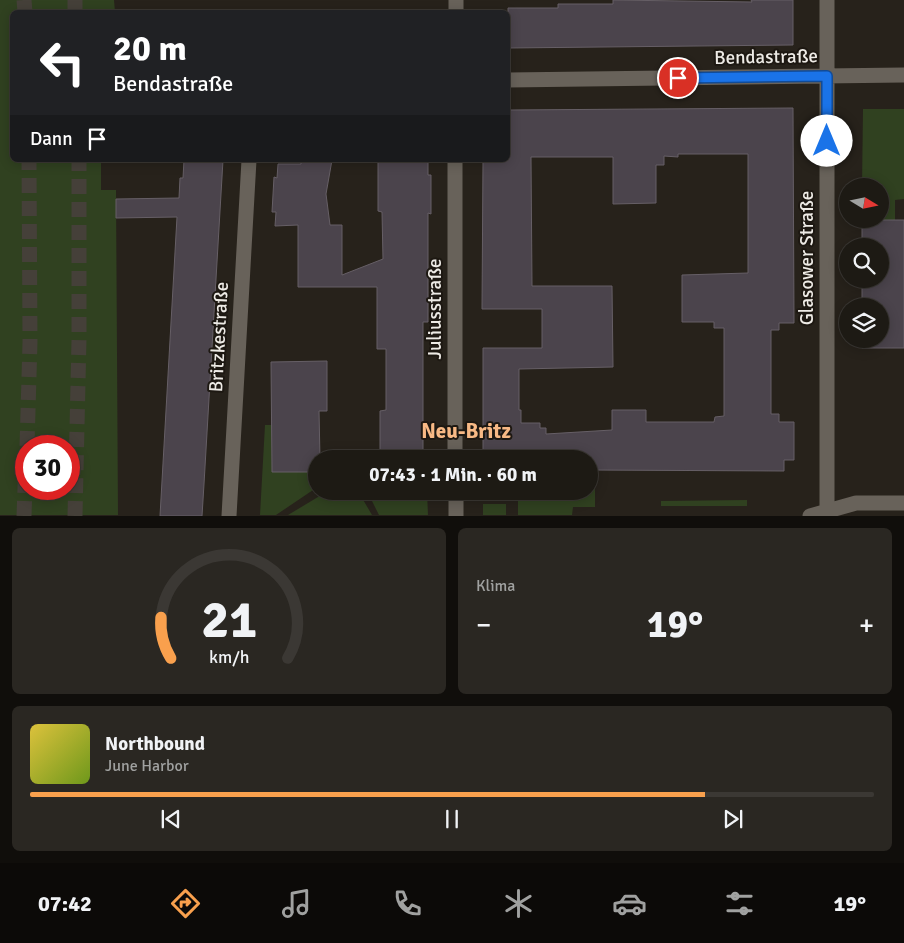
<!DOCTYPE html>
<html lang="de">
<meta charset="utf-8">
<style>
:root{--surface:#1d1a14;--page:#2a2722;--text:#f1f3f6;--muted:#a0a1a0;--line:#3b3834;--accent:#f9a04d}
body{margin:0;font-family:Signika,sans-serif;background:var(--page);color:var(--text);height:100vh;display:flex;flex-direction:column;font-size:19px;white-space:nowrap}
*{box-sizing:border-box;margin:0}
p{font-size:16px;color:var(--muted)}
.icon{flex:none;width:28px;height:28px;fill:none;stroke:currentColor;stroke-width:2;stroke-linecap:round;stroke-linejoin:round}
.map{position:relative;height:516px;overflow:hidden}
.drawer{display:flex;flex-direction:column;gap:12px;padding:12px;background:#100e0b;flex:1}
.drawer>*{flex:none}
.top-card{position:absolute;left:10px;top:10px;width:500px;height:152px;border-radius:8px;box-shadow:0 2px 12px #0003,0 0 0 1px var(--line);background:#202124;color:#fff;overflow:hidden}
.needle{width:32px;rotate:100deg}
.tools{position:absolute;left:839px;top:178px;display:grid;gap:10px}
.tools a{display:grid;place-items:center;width:50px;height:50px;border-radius:50%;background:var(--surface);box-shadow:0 2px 12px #0003,0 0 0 1px var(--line);font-size:25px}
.speed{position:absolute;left:15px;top:435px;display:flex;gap:10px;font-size:25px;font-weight:700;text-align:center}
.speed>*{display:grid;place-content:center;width:65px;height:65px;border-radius:50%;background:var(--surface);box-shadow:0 2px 12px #0003,0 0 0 1px var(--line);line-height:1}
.speed .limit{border:8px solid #d22;background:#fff;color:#111}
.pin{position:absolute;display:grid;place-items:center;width:42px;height:42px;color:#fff;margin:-21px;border:2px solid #fff;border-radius:50%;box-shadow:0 1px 5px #0007}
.me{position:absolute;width:55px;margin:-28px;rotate:0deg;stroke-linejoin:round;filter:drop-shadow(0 0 4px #0008)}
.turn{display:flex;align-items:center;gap:18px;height:105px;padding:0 20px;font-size:22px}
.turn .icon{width:65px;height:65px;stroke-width:2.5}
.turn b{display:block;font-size:35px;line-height:42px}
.then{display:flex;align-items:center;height:48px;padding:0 20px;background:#0003;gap:10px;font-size:19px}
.big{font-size:38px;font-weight:700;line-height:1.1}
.drawer .card{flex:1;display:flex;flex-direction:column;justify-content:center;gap:8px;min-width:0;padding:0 18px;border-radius:8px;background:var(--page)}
.drawer .dial{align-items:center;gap:0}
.dial svg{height:130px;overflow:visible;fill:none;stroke:var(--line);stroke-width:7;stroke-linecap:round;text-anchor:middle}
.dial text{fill:var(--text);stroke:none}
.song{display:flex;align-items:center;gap:15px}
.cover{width:60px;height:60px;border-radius:8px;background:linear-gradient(135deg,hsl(50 70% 55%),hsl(80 70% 35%))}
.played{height:5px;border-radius:2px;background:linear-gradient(90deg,var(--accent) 80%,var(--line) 80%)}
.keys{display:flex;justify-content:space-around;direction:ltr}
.heat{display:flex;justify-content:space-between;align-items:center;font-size:28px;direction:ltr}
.drawer .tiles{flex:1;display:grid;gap:12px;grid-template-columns:1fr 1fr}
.card:last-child{grid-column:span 2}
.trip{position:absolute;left:308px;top:450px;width:290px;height:50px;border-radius:25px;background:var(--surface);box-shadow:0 2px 12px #0003,0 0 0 1px var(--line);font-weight:700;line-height:50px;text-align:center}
.tab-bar{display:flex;height:80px;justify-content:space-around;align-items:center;background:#0c0a08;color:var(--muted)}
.tab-bar .icon{width:35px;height:35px}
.tab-bar .on{color:var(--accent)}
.tab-bar b{font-size:22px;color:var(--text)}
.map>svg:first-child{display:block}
.green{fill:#304120;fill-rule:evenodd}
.building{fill:#4b444c;stroke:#665f66;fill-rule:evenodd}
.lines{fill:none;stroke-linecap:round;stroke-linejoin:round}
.highway-tunnel{stroke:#454039;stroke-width:15;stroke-dasharray:15 8;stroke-linecap:butt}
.street{stroke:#68625a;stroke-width:15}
.route-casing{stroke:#114b97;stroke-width:12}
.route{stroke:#1a73e8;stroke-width:9}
.labels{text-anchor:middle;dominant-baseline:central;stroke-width:4;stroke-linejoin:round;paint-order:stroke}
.street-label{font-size:19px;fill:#eeebe6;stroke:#1d1812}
.quarter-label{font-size:21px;font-weight:bold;fill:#f8b985;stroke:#1d1812}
</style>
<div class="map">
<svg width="904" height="516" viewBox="0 0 904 516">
<rect width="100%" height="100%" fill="#27221b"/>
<path class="green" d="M0,0H114L115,12H12V160H101V190H116L118,515H0ZM26,446H69V489H26Z
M863,109H904V199L895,200V220H862L880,219V186H862Z
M265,425H271L272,472H316V488L276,515H260Z
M589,471H595V507H573L572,515H518V497H483V491H589Z
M328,491H358L372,515H288Z
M367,491H427L428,515H379Z
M747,500V506H661V501Z
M483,504H506V515H483Z"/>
<path class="building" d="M613,0L752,2L751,0H793V45L508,48V8H558V4H613Z
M793,108L794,323H779V330H771V414H779V422H794V460H784V471L589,470V459H501V453H483V348H542V309H482L483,160H508V110ZM678,154H748V273L682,275V322H714V328H724V416L715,417L714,422H646V410H612V430L546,434V428H540V423H521V410H519V369L613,367L612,286H532L531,157H613V204L656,203V165H664V156L678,157Z
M184,160H223L204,484L202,516H160L177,217L116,218V199L179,198L180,178H183Z
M301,160H332L326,194L330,225H342V275L383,259L382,212L378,211V160H428V175H431V214L428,213V322H423V459H380V411L386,410V349H377V287H298V225L275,226L276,212H272L274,177L277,178L278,164H301Z
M862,220H904V348H862V339H880V306H862V279H880V246H862Z
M327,361V411H319L320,459H316V472H272L271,362Z"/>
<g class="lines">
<path class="highway-tunnel" d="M24,0L25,12
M75,0V12
M27,446L30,342L29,160
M24,516L26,460
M75,516L79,339V160"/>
<path class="street" d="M456,0V12
M508,80L904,75
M455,160V459
M456,491V516
M229,516L249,160
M810,516L856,503H904
M827,516V0"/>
</g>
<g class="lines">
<defs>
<path id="route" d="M678,78L827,76V141"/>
</defs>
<use href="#route" class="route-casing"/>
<use href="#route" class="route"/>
</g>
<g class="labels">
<g class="street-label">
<text transform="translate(766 57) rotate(-1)">Bendastraße</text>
<text transform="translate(807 258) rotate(-90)">Glasower Straße</text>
<text transform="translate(435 309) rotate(-90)">Juliusstraße</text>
<text transform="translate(219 337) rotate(-87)">Britzkestraße</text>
</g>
<g class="quarter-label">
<text x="466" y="431">Neu-Britz</text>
</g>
</g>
</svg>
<div class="tools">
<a><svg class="needle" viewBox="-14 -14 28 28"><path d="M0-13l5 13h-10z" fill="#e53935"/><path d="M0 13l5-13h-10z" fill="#a0a1a0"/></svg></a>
<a><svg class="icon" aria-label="search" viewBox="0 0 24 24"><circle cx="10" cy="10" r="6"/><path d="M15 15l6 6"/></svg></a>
<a><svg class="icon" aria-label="layers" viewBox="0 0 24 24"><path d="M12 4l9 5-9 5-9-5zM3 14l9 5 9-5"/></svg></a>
</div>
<div class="speed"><div class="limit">30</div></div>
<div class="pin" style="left:678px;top:78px;background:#d93025"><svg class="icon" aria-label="arrive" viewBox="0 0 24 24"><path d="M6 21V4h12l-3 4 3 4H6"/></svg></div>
<svg class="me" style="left:827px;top:141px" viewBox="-20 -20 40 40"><circle r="19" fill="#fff"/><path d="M0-13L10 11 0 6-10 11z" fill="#1a73e8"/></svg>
<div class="trip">07:43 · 1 Min. · 60 m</div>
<div class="top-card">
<div class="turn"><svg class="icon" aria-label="left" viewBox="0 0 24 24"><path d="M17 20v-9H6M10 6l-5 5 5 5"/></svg><div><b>20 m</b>Bendastraße</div></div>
<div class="then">Dann<svg class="icon" aria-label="arrive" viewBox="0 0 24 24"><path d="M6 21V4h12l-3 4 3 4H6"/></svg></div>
</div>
</div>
<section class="drawer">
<div class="tiles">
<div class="card dial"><svg viewBox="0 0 100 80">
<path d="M14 69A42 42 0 1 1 86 69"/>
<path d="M14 69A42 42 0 0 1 8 44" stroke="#f9a04d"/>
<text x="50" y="56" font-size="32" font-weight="700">21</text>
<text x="50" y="72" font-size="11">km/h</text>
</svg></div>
<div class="card"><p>Klima</p>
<div class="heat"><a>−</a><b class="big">19°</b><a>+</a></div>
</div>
<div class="card">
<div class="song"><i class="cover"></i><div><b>Northbound</b><p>June Harbor</p></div></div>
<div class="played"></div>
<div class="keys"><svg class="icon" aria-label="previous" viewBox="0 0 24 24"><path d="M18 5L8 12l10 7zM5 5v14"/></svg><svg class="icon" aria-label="pause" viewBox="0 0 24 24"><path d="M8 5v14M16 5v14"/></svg><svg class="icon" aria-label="next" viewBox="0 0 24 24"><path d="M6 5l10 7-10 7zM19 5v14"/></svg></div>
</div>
</div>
</section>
<nav class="tab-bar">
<b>07:42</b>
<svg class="icon on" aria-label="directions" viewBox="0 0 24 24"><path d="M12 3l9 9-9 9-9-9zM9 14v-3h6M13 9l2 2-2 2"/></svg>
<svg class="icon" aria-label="music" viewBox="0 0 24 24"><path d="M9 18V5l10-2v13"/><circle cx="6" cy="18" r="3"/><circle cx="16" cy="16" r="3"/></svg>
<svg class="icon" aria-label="phone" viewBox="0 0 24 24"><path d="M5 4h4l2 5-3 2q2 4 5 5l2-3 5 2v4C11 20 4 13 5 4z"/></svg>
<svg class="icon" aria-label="climate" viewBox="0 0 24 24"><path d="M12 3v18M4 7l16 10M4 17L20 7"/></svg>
<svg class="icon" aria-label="car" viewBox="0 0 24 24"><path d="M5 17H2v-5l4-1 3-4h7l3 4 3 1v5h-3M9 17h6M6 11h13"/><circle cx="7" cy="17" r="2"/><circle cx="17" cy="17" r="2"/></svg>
<svg class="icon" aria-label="filters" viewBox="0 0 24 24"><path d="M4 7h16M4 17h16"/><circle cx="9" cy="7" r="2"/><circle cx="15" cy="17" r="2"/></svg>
<b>19°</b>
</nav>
